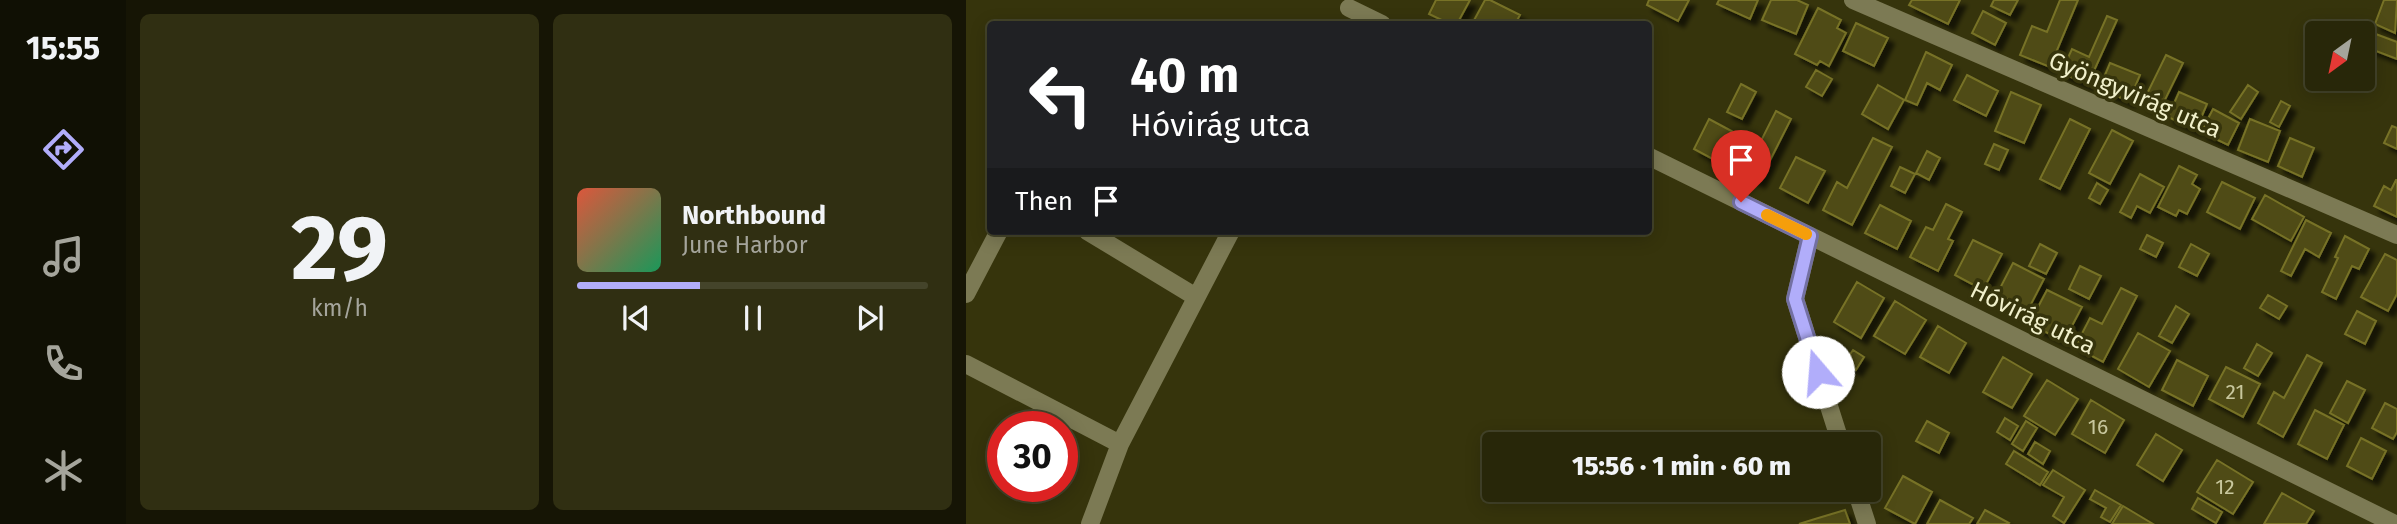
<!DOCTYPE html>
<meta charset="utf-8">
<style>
:root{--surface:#282709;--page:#302f12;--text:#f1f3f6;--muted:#a5a59c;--line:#44442a;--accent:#b1adfa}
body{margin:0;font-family:"Fira Sans",sans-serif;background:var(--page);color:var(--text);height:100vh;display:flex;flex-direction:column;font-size:26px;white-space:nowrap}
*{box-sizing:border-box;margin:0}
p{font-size:23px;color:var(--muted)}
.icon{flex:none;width:38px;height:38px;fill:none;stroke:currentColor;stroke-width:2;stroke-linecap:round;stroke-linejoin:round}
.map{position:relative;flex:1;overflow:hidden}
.sheet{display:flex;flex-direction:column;gap:14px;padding:14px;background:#161505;width:840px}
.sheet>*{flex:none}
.hud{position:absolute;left:21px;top:21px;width:665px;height:214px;border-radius:7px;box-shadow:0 4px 18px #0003,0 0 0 2px var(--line);background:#202124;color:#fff;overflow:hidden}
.needle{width:46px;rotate:213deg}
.fabs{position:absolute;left:1339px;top:21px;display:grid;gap:14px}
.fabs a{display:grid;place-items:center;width:70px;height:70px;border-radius:7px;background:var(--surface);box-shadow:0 4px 18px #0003,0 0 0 2px var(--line);font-size:35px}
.speed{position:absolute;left:21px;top:411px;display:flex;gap:14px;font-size:35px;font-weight:700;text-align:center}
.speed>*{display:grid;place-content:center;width:91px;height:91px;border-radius:50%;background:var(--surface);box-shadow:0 4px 18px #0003,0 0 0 2px var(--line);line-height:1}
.speed .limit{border:10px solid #d22;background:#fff;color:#111}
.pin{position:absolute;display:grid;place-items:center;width:60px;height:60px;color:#fff;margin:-72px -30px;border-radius:50% 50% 50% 0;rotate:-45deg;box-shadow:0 0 7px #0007}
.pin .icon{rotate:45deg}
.me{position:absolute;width:77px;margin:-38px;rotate:342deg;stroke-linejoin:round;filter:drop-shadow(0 0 5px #0008)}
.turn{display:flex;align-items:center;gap:24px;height:147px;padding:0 28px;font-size:32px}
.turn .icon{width:91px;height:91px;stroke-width:2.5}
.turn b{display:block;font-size:49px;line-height:60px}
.then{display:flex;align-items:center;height:66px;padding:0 28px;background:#0003;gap:14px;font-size:26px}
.sheet .widget{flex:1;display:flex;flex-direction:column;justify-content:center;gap:10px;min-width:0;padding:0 24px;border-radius:10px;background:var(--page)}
.sheet .dial{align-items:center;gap:0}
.dial b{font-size:91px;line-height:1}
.song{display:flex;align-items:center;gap:21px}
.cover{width:84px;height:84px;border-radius:10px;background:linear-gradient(135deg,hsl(10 70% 55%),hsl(150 70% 35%))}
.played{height:7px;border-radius:4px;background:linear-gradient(90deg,var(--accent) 35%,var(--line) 35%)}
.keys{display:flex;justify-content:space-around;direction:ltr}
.sheet .tiles{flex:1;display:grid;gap:14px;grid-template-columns:repeat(2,1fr)}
.trip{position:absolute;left:516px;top:432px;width:399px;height:70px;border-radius:7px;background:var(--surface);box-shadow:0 4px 18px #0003,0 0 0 2px var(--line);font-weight:800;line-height:70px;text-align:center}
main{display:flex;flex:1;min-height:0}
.tab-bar{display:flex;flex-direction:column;width:126px;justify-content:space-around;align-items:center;background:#101004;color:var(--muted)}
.tab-bar .icon{width:49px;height:49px}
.tab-bar .on{color:var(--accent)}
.tab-bar b{font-size:32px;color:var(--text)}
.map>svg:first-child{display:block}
.building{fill:#4f4b12;stroke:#777228;stroke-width:2;filter:url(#shadow)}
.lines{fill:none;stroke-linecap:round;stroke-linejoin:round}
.minor{stroke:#7c7a54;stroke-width:18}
.route-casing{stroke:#7370a2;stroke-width:18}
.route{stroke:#b1adfa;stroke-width:12}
.slow{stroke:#f59e0b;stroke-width:12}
.labels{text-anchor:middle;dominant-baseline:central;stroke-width:7;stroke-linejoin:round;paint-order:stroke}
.number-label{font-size:21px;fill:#c8c79d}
.street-label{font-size:24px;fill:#f1f0cb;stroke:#36340c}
</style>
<main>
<nav class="tab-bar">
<b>15:55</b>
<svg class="icon on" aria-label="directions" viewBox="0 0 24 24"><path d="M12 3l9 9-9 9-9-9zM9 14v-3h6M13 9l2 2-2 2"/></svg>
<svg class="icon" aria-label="music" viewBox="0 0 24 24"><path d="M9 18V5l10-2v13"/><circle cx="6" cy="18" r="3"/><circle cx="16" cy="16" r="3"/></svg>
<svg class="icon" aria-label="phone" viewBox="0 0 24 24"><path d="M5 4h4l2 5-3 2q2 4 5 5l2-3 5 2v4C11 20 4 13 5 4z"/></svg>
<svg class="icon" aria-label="climate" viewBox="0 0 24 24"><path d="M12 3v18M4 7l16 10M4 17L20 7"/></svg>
</nav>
<section class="sheet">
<div class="tiles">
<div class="widget dial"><b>29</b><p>km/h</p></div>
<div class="widget">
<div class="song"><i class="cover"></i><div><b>Northbound</b><p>June Harbor</p></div></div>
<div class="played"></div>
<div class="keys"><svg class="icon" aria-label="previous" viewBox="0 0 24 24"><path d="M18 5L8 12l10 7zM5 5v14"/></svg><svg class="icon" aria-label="pause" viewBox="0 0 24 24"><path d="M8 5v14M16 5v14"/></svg><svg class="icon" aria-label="next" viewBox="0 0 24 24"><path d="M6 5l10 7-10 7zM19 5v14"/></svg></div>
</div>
</div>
</section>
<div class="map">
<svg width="1431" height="524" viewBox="0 0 1431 524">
<defs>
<filter id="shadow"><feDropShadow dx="6" dy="6" stdDeviation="2" flood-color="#0009"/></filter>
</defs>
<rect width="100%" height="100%" fill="#36340c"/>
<path class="building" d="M470,0H504L491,24H484L463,14Z
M519,0H524L554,15L549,24H506Z
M683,0H723L712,21L681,5Z
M753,0H792L784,19L751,4Z
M805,0H831L842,5L830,34L796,20Z
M946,0H994L982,24L943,5Z
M1028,0H1052L1044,15L1025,6Z
M1094,0H1112L1084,67L1054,55L1066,26L1081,32Z
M1418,0H1431L1429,33L1409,24Z
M852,8L875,20L871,28L880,33L863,66L854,61L851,65L829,54Z
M1017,11L1040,23L1029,45L1006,33Z
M1141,16L1151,20L1122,84L1095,73L1106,49L1123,57Z
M890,23L922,38L908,66L877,51Z
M1407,33L1431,42V59L1402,48Z
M960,52L986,65L974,90L961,83L951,105L939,100Z
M1200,55L1217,63L1193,112L1176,104Z
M1144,63L1174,75L1163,101L1133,89Z
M850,70L866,79L856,96L840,87Z
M1001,75L1032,91L1020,116L988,100Z
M775,84L790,92L776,119L761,112Z
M912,85L938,100L922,129L896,114Z
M1282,85L1292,92L1275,119L1264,112Z
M1045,92L1075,105L1058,143L1029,131Z
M1213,92L1241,104L1230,130L1202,117Z
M1315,101L1324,106L1313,127L1304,122Z
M1247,109L1273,123L1262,145L1235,132Z
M810,111L825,119L793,182L762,167L779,135L794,143Z
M743,119L771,134L756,164L728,149Z
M1104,119L1124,129L1094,189L1074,179Z
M1284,119L1314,131L1302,162L1272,150Z
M1426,126L1431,128V149L1418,143Z
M1146,130L1167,141L1144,184L1123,173Z
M907,138L926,147L886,225L857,210L871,182L881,188Z
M1324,138L1348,148L1336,177L1312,166Z
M1028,144L1042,150L1033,170L1019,164Z
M961,151L974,158L963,180L950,173Z
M830,157L859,171L842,203L814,188Z
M1213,166L1231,175L1226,184L1234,189L1221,214L1213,210L1210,216L1192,207Z
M934,167L949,174L939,193L925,186Z
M1174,174L1198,187L1184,213L1171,206L1165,218L1154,212Z
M1430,180H1431V217L1408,206L1418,186L1425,190Z
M1256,182L1289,198L1274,229L1241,212Z
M1131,183L1142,190L1134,204L1123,198Z
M1299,195L1338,217L1325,241L1286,219Z
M980,204L996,212L982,239L987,241L972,271L944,257L960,227L967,230Z
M914,205L945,221L931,249L899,233Z
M1340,220L1365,233L1353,257L1339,249L1325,276L1315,271Z
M1181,235L1197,243L1190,257L1174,249Z
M1379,236L1403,249L1393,269L1386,266L1370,299L1356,292L1372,258L1369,257Z
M1007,240L1036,254L1017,290L989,275Z
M1074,244L1091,253L1080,274L1063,266Z
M1225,244L1243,254L1231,276L1213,267Z
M1419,254L1431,260V294L1422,311L1395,297Z
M1047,263L1078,279L1062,310L1031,294Z
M1114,266L1135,276L1123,299L1103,289Z
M891,282L918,298L895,338L868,322Z
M1155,288L1171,296L1137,362L1109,347L1124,318L1136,324Z
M1081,290L1116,307L1098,341L1063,324Z
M1302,295L1321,306L1313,319L1294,308Z
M929,301L960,320L939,354L908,336Z
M1210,306L1223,314L1206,343L1193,336Z
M1391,311L1410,321L1399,344L1379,334Z
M972,326L1000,343L983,373L954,357Z
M1172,333L1204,351L1183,387L1152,369Z
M1291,344L1306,353L1292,376L1278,368Z
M887,350L898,357L890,370L878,363Z
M1341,355L1356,363L1317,437L1292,423L1308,392L1318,398Z
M1037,357L1066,374L1046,408L1017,392Z
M1211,360L1242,376L1227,406L1196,390Z
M1260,367L1294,384L1277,417L1243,399Z
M1081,380L1112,399L1089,435L1058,416Z
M1381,381L1399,390L1382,423L1364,413Z
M1125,400L1158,420L1139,453L1106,434Z
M1419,403L1431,409V432L1427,439L1406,428Z
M1349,410L1378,425L1361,459L1332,444Z
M1039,418L1052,426L1044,440L1031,432Z
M961,421L983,433L973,453L950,441Z
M1060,421L1071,428L1057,451L1046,444Z
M1190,434L1216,450L1197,481L1171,465Z
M1395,438L1420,451L1406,479L1381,466Z
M1069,442L1084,451L1077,464L1062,454Z
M1048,451L1082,472L1074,485L1040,464Z
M1251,460L1287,482L1267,514L1231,492Z
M1087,470L1119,490L1098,523L1087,516L1098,497L1077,485Z
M937,476L966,492L949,524L919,508Z
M1129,490L1155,505L1144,522L1135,517L1140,508L1124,499Z
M1316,493L1348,511L1340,524H1298Z
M1232,498L1256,512L1250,523L1226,509Z
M974,500L1007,518L1003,524H961Z
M1157,506L1187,524H1146Z
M879,510L884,524H833L849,519Z
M1019,510L1043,523L1042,524H1011Z"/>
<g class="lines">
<path class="minor" d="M887,0L1431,235
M383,8L416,24
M682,156L1429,524
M121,231L230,297
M844,236L829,299L875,444
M0,294L33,231
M0,364L154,444L124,524
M154,444L265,231
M890,490L901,524"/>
</g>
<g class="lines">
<defs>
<path id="route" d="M775,202L844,236L829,299L852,372"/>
</defs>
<use href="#route" class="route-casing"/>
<use href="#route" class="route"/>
<path class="slow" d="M801,215L840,234"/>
</g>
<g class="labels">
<g class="number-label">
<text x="1269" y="392">21</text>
<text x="1132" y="427">16</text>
<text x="1259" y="487">12</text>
</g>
<g class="street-label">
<text transform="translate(1169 95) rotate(23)">Gyöngyvirág utca</text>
<text transform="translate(1067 318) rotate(26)">Hóvirág utca</text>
</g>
</g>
</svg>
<div class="fabs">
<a><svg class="needle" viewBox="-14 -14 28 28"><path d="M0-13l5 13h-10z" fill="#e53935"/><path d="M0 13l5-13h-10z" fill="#a5a59c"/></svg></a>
</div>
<div class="speed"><div class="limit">30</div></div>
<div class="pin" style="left:775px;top:202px;background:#d93025"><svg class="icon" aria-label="arrive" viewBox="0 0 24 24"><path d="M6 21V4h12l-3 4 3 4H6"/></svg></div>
<svg class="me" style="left:852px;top:372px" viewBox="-20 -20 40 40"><circle r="19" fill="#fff"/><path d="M0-13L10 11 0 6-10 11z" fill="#b1adfa"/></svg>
<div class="trip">15:56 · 1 min · 60 m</div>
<div class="hud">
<div class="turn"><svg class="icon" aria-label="left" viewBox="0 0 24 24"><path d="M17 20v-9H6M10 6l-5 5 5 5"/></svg><div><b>40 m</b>Hóvirág utca</div></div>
<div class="then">Then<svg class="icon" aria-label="arrive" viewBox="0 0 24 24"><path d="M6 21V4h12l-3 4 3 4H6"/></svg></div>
</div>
</div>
</main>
